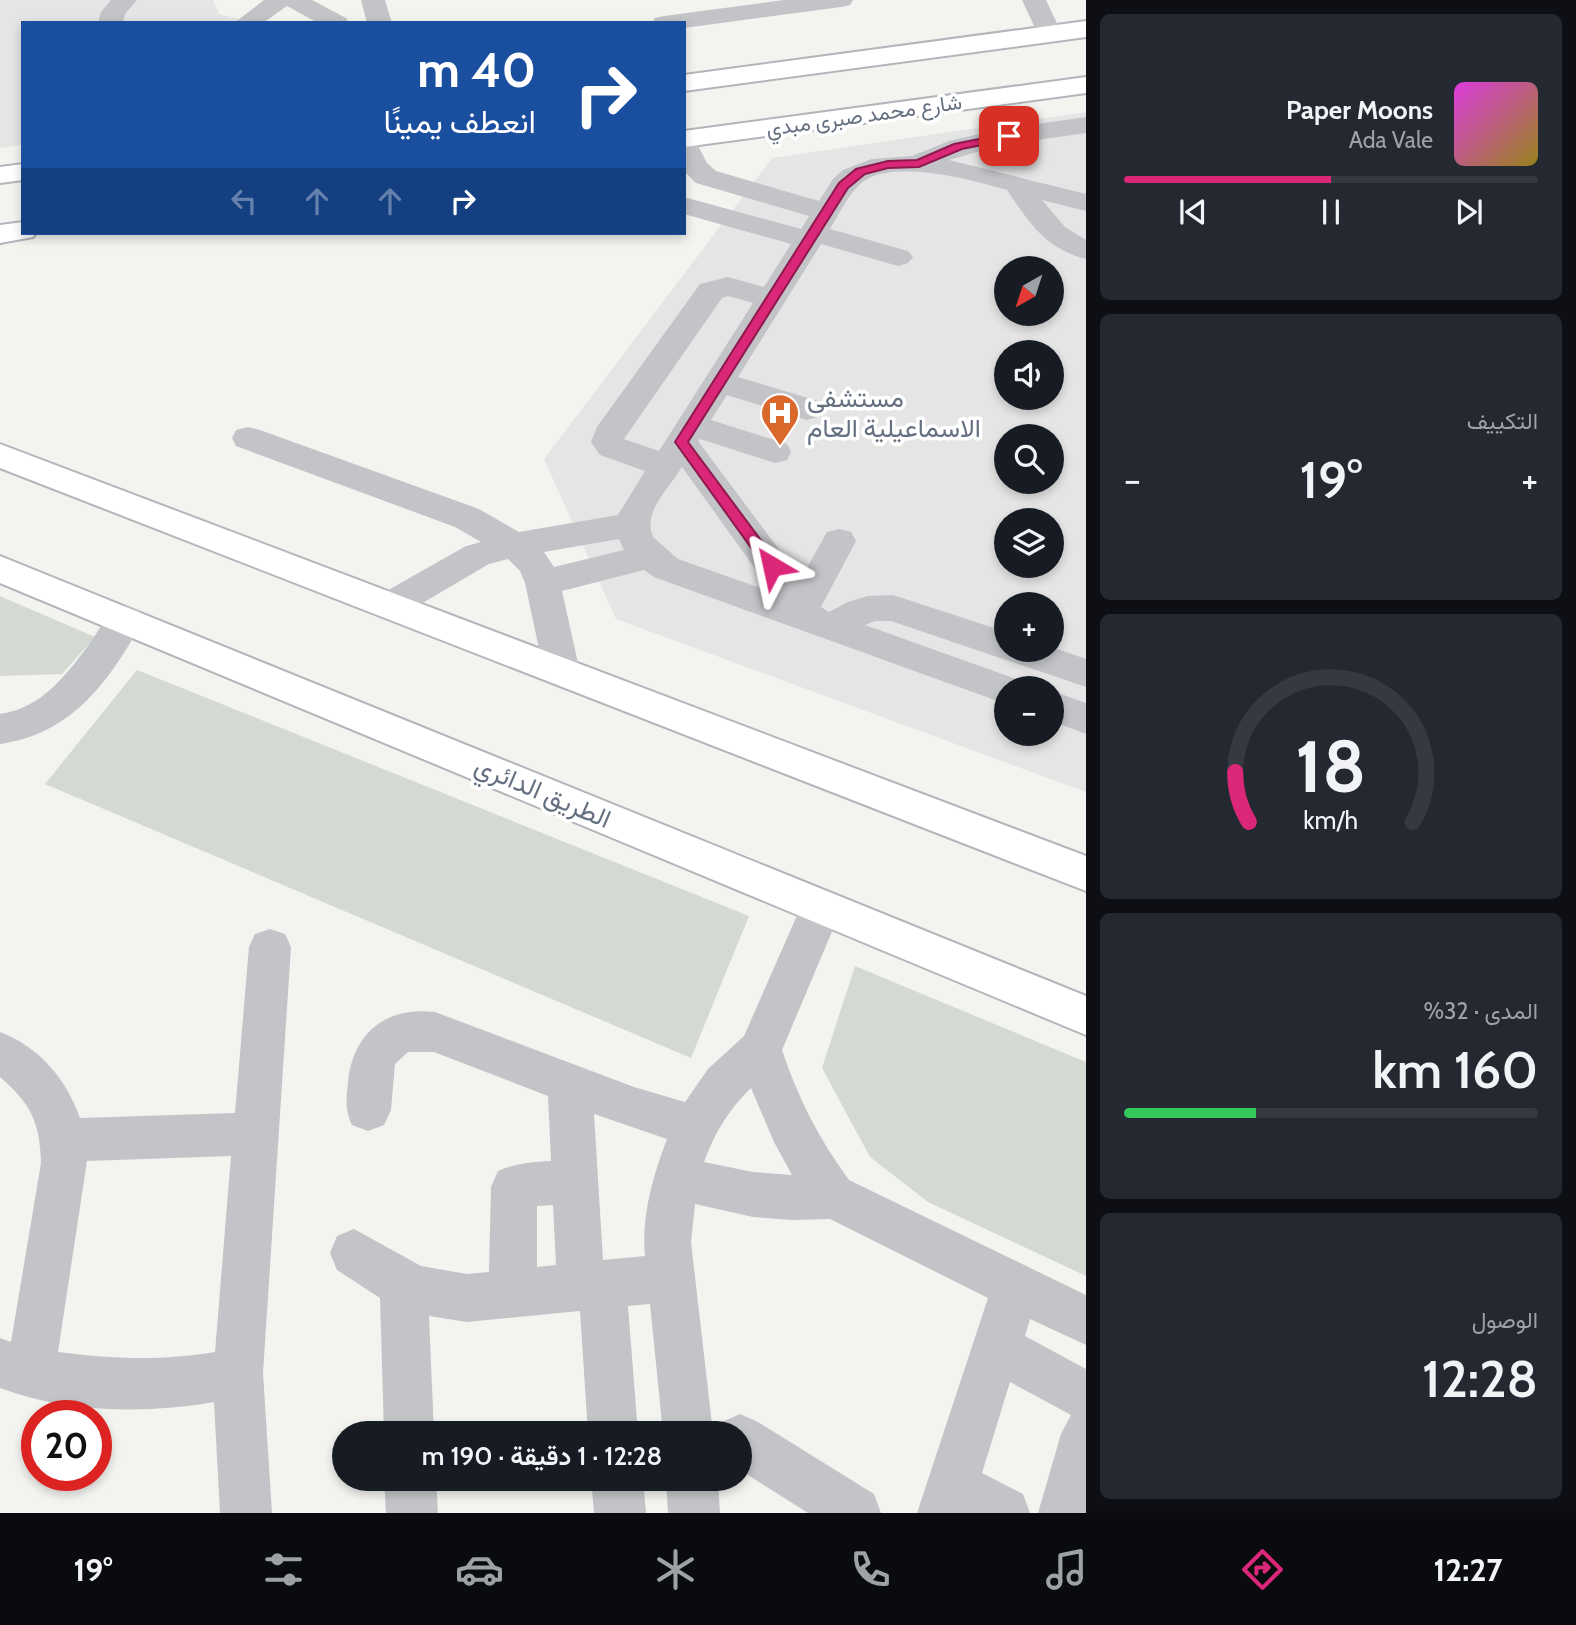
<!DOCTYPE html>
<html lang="ar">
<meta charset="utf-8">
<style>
:root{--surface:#171b24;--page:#242831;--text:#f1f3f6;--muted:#9ea1a6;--line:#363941;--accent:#db2777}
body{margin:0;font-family:Cabin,Vazirmatn,sans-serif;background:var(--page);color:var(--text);direction:rtl;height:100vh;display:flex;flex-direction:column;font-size:26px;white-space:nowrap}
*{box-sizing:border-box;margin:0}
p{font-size:23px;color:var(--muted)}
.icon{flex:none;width:38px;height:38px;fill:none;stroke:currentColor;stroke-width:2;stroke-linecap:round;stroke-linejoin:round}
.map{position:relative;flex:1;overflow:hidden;direction:ltr}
.drawer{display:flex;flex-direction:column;gap:14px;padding:14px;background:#0d0f14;width:490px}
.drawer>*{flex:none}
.banner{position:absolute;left:21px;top:21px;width:665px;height:214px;border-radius:0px;box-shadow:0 4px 10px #0003;direction:rtl;background:#1a4fa0;color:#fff;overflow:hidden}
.needle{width:46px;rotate:219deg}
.buttons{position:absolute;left:994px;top:256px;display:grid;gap:14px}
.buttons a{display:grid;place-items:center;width:70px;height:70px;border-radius:50%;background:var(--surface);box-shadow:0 4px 10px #0003;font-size:35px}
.speed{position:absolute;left:21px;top:1400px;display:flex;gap:14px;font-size:35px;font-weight:700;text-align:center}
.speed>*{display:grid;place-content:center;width:91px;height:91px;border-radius:50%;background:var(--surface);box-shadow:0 4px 10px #0003;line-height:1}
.speed .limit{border:10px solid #d22;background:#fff;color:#111}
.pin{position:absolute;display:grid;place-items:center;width:60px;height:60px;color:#fff;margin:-30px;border-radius:14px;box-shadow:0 4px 10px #0006}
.me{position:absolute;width:77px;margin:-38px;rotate:324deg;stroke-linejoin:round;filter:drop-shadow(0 0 5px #0008)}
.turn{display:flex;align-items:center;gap:24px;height:147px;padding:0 35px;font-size:32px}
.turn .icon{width:91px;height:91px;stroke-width:2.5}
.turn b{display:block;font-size:49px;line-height:60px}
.lanes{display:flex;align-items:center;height:66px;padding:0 35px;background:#0003;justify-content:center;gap:35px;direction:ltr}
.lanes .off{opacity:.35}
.big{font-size:52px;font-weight:600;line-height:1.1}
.drawer .card{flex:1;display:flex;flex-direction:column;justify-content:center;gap:10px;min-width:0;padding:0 24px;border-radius:10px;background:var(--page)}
.drawer .dial{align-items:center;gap:0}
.dial svg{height:182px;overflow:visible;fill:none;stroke:var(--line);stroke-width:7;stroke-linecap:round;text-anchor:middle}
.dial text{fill:var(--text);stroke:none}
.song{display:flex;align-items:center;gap:21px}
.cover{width:84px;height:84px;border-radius:10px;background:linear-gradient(135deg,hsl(300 70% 55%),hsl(50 70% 35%))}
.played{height:7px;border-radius:4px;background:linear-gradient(90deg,var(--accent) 50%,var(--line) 50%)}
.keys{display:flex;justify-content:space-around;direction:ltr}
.heat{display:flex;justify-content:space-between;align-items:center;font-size:38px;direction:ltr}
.charge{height:10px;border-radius:5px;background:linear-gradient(90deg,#34c759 32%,var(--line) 0)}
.trip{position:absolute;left:332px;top:1421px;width:420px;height:70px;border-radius:35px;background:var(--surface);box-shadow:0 4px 10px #0003;font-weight:600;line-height:70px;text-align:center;direction:rtl}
.tabs{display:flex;height:112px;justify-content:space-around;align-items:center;background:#090b0e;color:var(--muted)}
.tabs .icon{width:49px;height:49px}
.tabs .current{color:var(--accent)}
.tabs b{font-size:32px;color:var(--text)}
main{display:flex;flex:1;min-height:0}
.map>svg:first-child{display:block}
.built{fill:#e4e5e4;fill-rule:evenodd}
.green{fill:#d4dad1}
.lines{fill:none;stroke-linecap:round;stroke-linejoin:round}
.major-casing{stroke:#b2b6ba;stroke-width:4}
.minor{fill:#c2c4c8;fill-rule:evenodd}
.major{fill:#fff;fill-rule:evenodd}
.route{fill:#db2777;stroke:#8e194d;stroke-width:2}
.labels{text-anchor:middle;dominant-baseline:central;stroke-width:7;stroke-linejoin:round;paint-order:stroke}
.far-street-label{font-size:21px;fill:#647080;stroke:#fff}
.poi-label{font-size:26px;fill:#647080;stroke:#fff;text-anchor:start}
.street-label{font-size:26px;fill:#647080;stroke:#fff}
</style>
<main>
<section class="drawer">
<div class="card">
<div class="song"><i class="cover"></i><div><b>Paper Moons</b><p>Ada Vale</p></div></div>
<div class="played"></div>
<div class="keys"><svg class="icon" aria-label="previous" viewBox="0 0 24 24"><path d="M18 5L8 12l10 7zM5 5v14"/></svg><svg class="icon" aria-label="pause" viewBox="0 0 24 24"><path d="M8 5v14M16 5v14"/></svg><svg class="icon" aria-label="next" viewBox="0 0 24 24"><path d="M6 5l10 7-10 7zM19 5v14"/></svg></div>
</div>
<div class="card"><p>التكييف</p>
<div class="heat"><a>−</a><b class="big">19°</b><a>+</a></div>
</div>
<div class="card dial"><svg viewBox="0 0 100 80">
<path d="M14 69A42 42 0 1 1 86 69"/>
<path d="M14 69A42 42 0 0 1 8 47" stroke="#db2777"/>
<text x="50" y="56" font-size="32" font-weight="700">18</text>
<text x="50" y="72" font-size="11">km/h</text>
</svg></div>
<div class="card"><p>المدى · 32%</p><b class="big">160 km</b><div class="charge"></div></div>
<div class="card"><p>الوصول</p><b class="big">12:28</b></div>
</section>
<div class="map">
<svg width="1086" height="1513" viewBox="0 0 1086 1513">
<rect width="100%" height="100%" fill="#f3f4f0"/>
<path class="built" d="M0,0H213L219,14L254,23H23V145L0,148Z
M1086,112V792L616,619L544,459L772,158ZM1006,268H1052V313H1006ZM1006,352H1052V397H1006ZM1006,436H1052V481H1006ZM1006,520H1052V565H1006ZM1006,604H1052V649H1006ZM1006,688H1052V733H1006Z"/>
<path class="green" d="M0,596L95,637L62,674L0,676Z
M137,670L749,916L691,1058L45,784Z
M855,966L1086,1062V1276L928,1202L870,1157L822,1068Z"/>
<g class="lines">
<defs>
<path id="major" d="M1086,21V37L684,91V75Z
M1086,77V93L684,147V131Z
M23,164V180L0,183V167Z
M23,222V233H36L33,237L0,243V225Z
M0,444L1086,856V891L0,468Z
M0,556L1086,996V1035L0,583Z"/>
</defs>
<use href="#major" class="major-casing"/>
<path class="minor" d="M111,0H137L125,14L123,23H98L101,12Z
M264,0H312L346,18L349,23H318L287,6L263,23H234Z
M361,0H385L392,23H367Z
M784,0H853L850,5L841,7L684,28V23H652L655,18L664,16Z
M1022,0H1046L1062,34L1058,39L1049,42L1040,39Z
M1086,117V133L1001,145L949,160L1086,194V211L1042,200L1065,227L1086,240V259C1044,248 1030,223 1007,190C972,180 896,159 864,181C848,193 840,213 830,229L908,251L913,257L908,263L898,266L821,244L738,377L818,401L823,409L818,417L807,420L727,395L711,420L787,444L791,452L787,460L775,463L700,439L698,441L801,579L827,532L839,529L851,532L856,541L821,607L829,612L848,602L868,596L893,595L1006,632V649H1052V647L1086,659V687L891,621H875L865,625L1019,680L1023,688H1006V704L654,577L644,570L562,591L580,672L575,682L562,686L549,682L544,672L525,583L520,571L508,559L489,564L402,615L389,619L376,615L371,606L376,597L466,546L481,542L455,527L236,446L232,438L236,430L248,427L260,430L479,509L519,532L618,515L645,471L600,455L591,442L597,427L700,284L728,277L764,287L791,244L684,214V197L801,229L809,216L696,183L684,171V136L694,138L707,163L716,171L819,201L833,179L843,170L872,159L912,156L949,141L1001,129ZM728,296L753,303L659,451L624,439L722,298ZM682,467L772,592L678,559L653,537C642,512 670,487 682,467ZM619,539L624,550L554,567L544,552Z
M126,606L139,610L144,619C110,680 73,734 0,744V714C43,708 68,673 92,640C102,625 109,611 126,606Z
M1052,691L1086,703V734L1052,721Z
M821,890L836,895L842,908L782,1050C798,1098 819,1139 849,1180L1086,1295V1345L1030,1319L1025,1336L1086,1369V1513H1038L1061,1434L1071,1415L1010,1382L982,1473L1023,1494L1030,1513H917L988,1298L830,1219L792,1220L753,1217L695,1204L691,1242L713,1433H663L650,1304L628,1306L638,1433H588L580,1311L467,1322L429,1316L434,1433H384L380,1298L337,1270L330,1253L337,1236L354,1229L421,1266L467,1274L489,1272L491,1187L498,1171C516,1163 532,1162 551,1161L548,1096L434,1052H408L395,1064L391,1110L384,1125L368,1131L352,1125C345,1110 346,1099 348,1082C353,1033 386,1006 435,1012L634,1087L685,1102L708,1069L744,1036L806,895ZM751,1088L774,1142L792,1175L753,1172L704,1162C714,1134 729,1109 751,1088ZM594,1114L667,1139C653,1175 641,1217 645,1256L603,1260ZM553,1205L556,1265L537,1267V1206Z
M270,929L285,934L291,947L263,1373L272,1513H220L214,1402C145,1414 67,1413 0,1388V1338L11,1342L41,1163C40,1122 31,1104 0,1077V1032C39,1047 66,1078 80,1118L235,1113L249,947L255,934ZM231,1156L215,1352C161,1361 113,1359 58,1352L87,1161Z
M740,1414L758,1422L874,1494L881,1513H808L740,1470V1433H717L722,1422Z
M384,1479H436L438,1513H386Z
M591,1479H643L646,1513H594Z
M666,1479H718L720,1513H668Z"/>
<use href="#major" class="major"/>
</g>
<path class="route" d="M1009,133L1012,134V139L962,149L919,167L888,168L865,174L848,188L688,442L780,566L772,572L767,570L675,442L839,183L856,169L888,161L917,160L954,144Z"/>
<defs>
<symbol id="hospital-pin" viewBox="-11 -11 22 30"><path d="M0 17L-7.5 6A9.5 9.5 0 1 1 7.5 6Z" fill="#d9682a" stroke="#fff"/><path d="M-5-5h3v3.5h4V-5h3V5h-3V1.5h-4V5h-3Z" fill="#fff"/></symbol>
</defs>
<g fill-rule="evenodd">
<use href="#hospital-pin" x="758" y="391" width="44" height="60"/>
</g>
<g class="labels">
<g class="far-street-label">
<text transform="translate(864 115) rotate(-8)">شارع محمد صبرى مبدي</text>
</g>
<g class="poi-label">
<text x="807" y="398">مستشفى<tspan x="807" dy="30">الاسماعيلية العام</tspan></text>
</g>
<g class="street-label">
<text transform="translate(543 792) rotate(23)">الطريق الدائري</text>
</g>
</g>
</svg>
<div class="buttons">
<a><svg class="needle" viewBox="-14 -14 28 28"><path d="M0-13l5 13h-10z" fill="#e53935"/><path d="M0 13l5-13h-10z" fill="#9ea1a6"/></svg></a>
<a><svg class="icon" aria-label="sound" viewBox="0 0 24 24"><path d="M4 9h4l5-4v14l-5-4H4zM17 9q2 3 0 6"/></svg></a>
<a><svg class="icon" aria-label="search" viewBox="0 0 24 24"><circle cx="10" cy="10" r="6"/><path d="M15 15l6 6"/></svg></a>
<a><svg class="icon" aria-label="layers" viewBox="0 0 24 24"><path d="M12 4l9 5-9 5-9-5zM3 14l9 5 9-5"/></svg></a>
<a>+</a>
<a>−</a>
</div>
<div class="speed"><div class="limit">20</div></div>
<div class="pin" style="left:1009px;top:136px;background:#d93025"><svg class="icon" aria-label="arrive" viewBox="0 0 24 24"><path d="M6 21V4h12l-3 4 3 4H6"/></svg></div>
<svg class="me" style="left:772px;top:566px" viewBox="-20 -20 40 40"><path d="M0-17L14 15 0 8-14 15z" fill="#db2777" stroke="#fff" stroke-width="4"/></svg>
<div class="trip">12:28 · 1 دقيقة · 190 m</div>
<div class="banner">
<div class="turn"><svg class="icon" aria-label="right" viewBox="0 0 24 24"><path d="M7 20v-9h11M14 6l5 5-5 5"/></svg><div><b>40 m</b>انعطف يمينًا</div></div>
<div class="lanes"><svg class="icon off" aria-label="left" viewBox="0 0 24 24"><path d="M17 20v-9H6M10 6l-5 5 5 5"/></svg><svg class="icon off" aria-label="ahead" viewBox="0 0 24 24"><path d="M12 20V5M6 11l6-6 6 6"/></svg><svg class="icon off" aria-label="ahead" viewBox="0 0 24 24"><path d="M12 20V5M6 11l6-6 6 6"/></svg><svg class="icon" aria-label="right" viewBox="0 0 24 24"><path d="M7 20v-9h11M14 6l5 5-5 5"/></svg></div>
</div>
</div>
</main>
<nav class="tabs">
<b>12:27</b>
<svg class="icon current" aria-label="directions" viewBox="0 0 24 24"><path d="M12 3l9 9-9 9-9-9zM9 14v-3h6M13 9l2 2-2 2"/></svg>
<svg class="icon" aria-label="music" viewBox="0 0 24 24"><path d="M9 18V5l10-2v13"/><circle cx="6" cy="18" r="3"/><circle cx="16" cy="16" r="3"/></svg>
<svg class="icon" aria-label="phone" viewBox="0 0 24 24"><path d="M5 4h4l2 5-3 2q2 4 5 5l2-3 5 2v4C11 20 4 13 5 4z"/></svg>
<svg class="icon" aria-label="climate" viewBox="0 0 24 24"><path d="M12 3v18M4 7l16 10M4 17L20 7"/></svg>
<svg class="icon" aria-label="car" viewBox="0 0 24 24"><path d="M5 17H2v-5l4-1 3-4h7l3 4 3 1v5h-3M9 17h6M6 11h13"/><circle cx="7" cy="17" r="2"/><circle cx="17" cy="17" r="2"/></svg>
<svg class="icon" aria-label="filters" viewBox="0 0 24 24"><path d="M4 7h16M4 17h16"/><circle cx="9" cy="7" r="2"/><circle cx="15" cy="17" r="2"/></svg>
<b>19°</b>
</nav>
